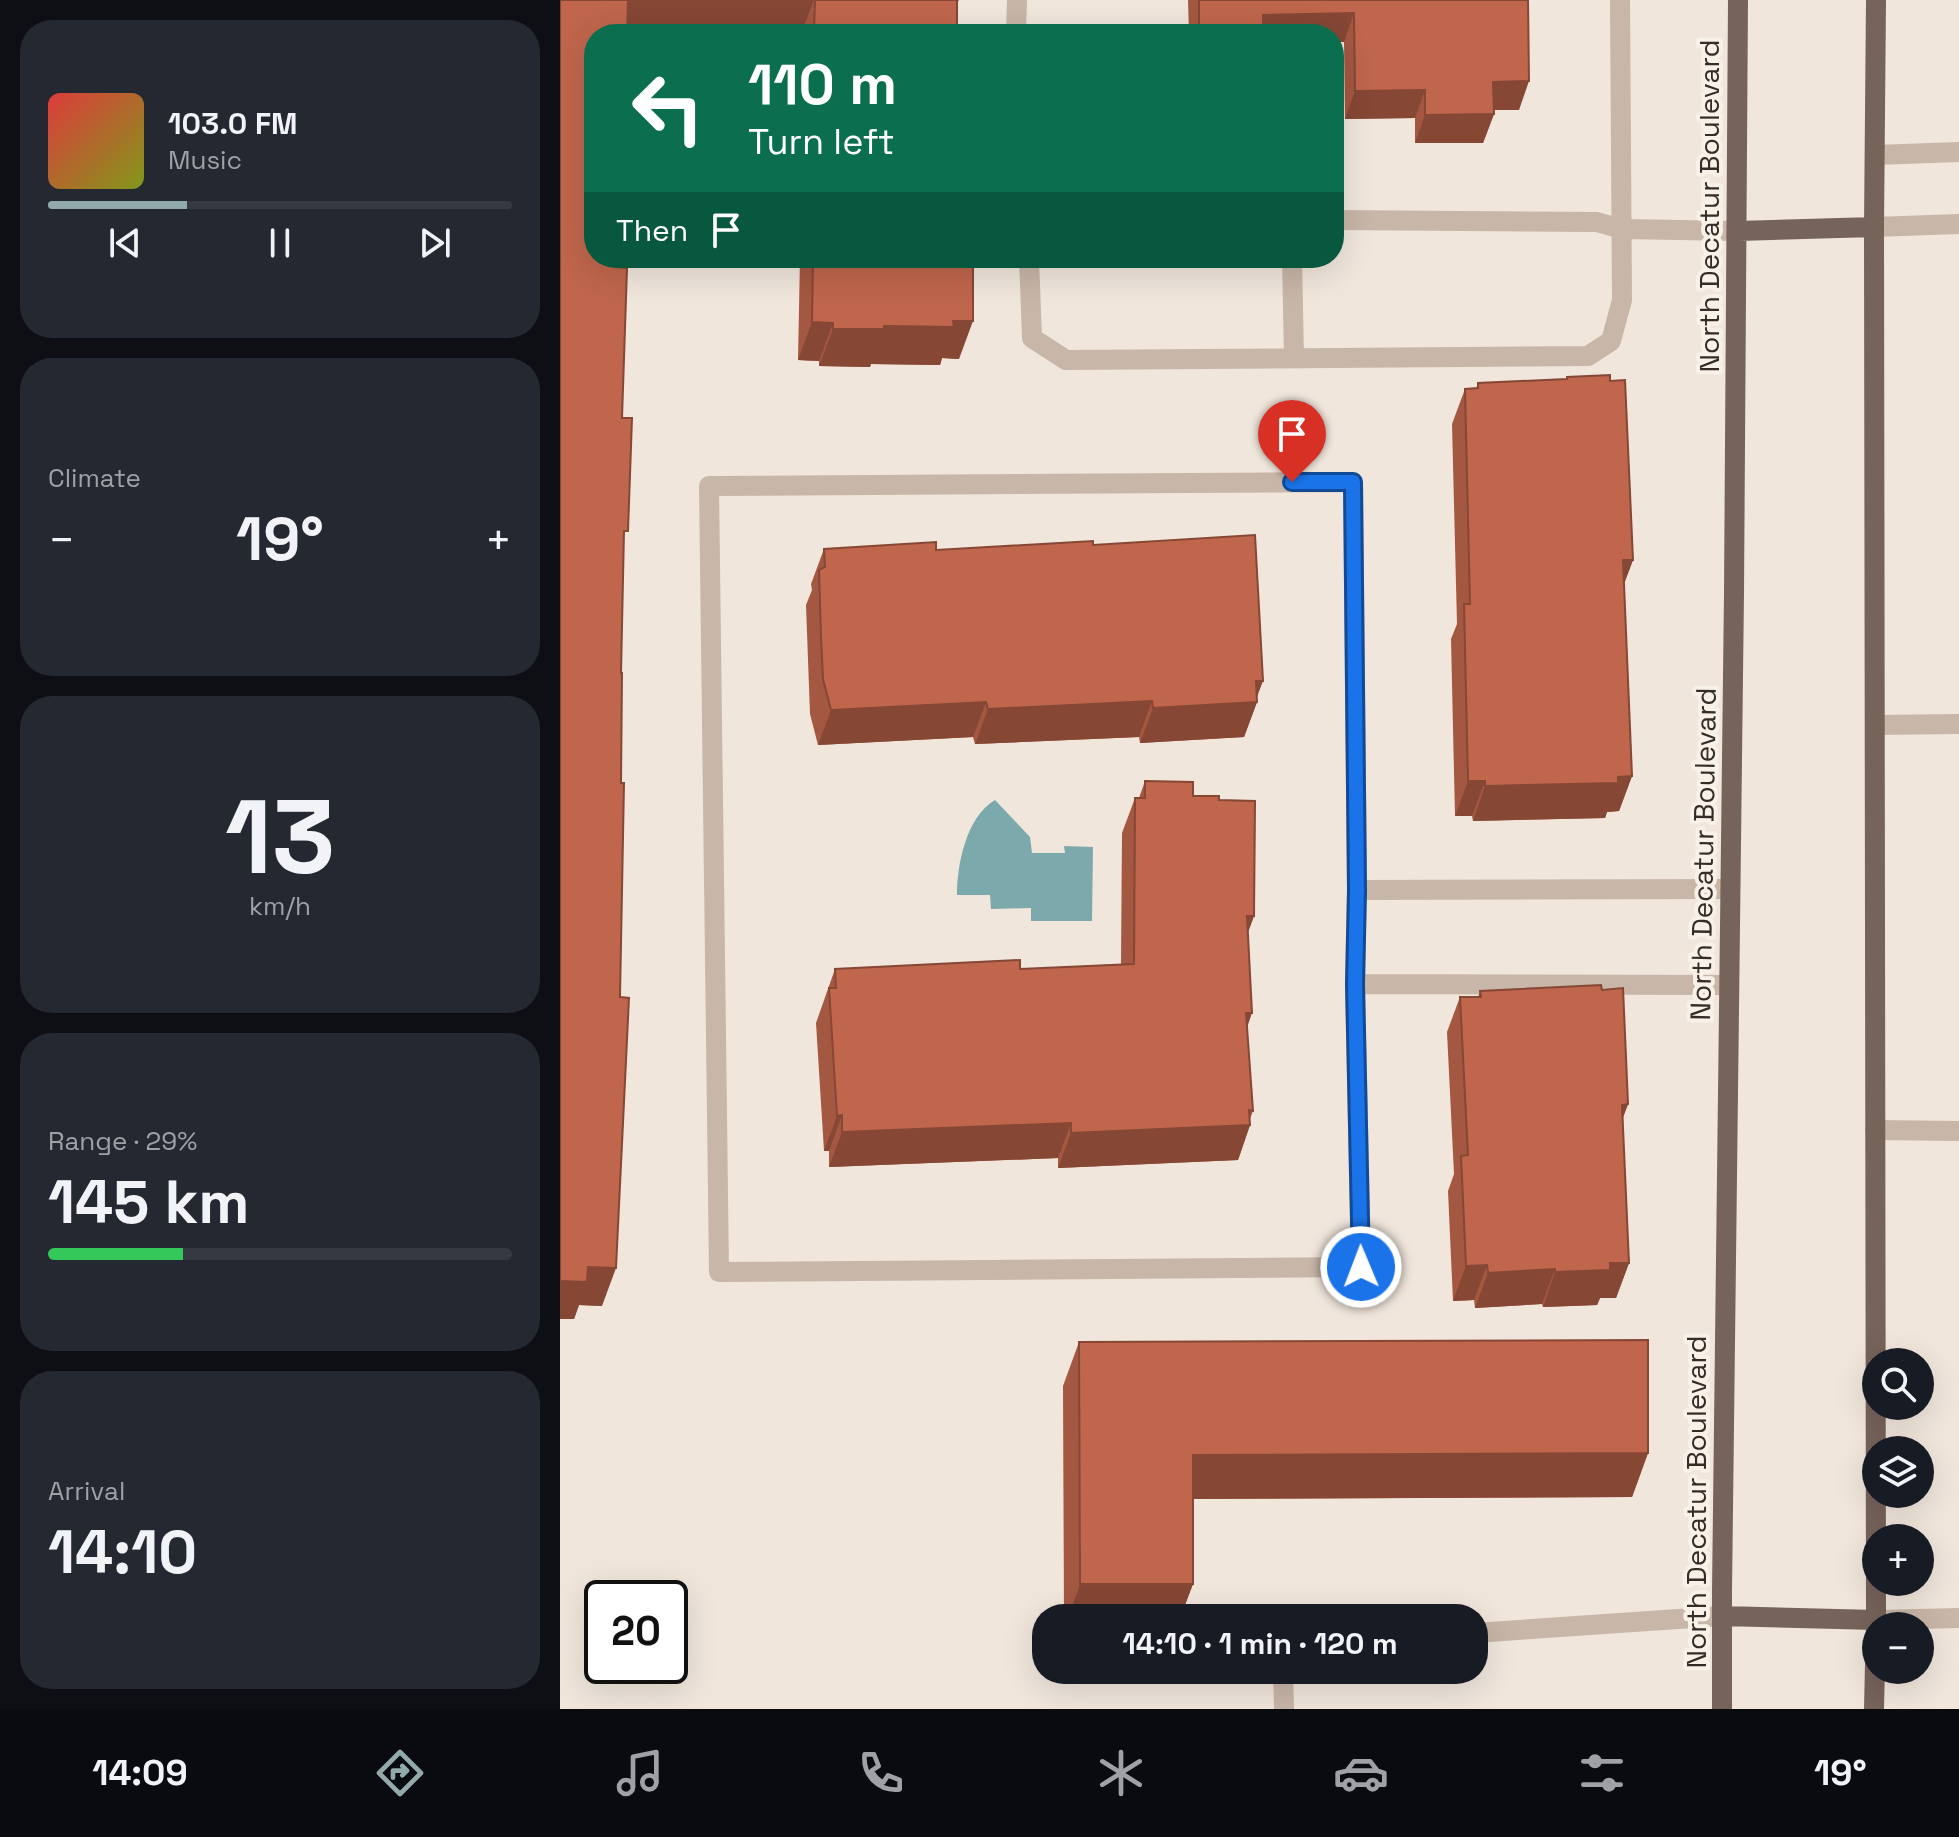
<!DOCTYPE html>
<meta charset="utf-8">
<style>
:root{--surface:#171b24;--page:#242831;--text:#f1f3f6;--muted:#9ea1a6;--line:#363941;--accent:#93aaad}
body{margin:0;font-family:"Space Grotesk",sans-serif;background:var(--page);color:var(--text);height:100vh;display:flex;flex-direction:column;font-size:30px;white-space:nowrap}
*{box-sizing:border-box;margin:0}
p{font-size:26px;color:var(--muted)}
.icon{flex:none;width:44px;height:44px;fill:none;stroke:currentColor;stroke-width:2;stroke-linecap:round;stroke-linejoin:round}
.map{position:relative;flex:1;overflow:hidden}
.sheet{display:flex;flex-direction:column;gap:20px;padding:20px;background:#0d0f14;width:560px}
.sheet>*{flex:none}
.top-card{position:absolute;left:24px;top:24px;width:760px;height:244px;border-radius:32px;box-shadow:0 8px 32px #0002;background:#0b6e4f;color:#fff;overflow:hidden}
.controls{position:absolute;left:1302px;top:1348px;display:grid;gap:16px}
.controls a{display:grid;place-items:center;width:72px;height:72px;border-radius:50%;background:var(--surface);box-shadow:0 8px 32px #0002;font-size:40px}
.speed{position:absolute;left:24px;top:1580px;display:flex;gap:16px;font-size:40px;font-weight:700;text-align:center}
.speed>*{display:grid;place-content:center;width:104px;height:104px;border-radius:50%;background:var(--surface);box-shadow:0 8px 32px #0002;line-height:1}
.speed .limit{border:4px solid #111;border-radius:12px;background:#fff;color:#111}
.pin{position:absolute;display:grid;place-items:center;width:68px;height:68px;color:#fff;margin:-82px -34px;border-radius:50% 50% 50% 0;rotate:-45deg;box-shadow:0 0 8px #0007}
.pin .icon{rotate:45deg}
.me{position:absolute;width:88px;margin:-44px;rotate:359deg;stroke-linejoin:round;filter:drop-shadow(0 0 6px #0008)}
.turn{display:flex;align-items:center;gap:28px;height:168px;padding:0 32px;font-size:36px}
.turn .icon{width:104px;height:104px;stroke-width:2.5}
.turn b{display:block;font-size:56px;line-height:68px}
.then{display:flex;align-items:center;height:76px;padding:0 32px;background:#0003;gap:16px;font-size:30px}
.big{font-size:60px;font-weight:700;line-height:1.1}
.sheet .widget{flex:1;display:flex;flex-direction:column;justify-content:center;gap:12px;min-width:0;padding:0 28px;border-radius:32px;background:var(--page)}
.sheet .dial{align-items:center;gap:0}
.dial b{font-size:104px;line-height:1}
.song{display:flex;align-items:center;gap:24px}
.cover{width:96px;height:96px;border-radius:12px;background:linear-gradient(135deg,hsl(0 70% 55%),hsl(70 70% 35%))}
.played{height:8px;border-radius:4px;background:linear-gradient(90deg,var(--accent) 30%,var(--line) 30%)}
.keys{display:flex;justify-content:space-around;direction:ltr}
.heat{display:flex;justify-content:space-between;align-items:center;font-size:44px;direction:ltr}
.charge{height:12px;border-radius:6px;background:linear-gradient(90deg,#34c759 29%,var(--line) 0)}
.trip{position:absolute;left:472px;top:1604px;width:456px;height:80px;border-radius:32px;background:var(--surface);box-shadow:0 8px 32px #0002;font-weight:700;line-height:80px;text-align:center}
.dock{display:flex;height:128px;justify-content:space-around;align-items:center;background:#090b0e;color:var(--muted)}
.dock .icon{width:56px;height:56px}
.dock .selected{color:var(--accent)}
.dock b{font-size:36px;color:var(--text)}
main{display:flex;flex:1;min-height:0}
.map>svg:first-child{display:block}
.water{fill:#7caaac}
.lines{fill:none;stroke-linecap:round;stroke-linejoin:round}
.lane{stroke:#c8b6a8;stroke-width:20}
.primary{stroke:#76635a;stroke-width:20}
.wall{fill:#a45841}
.shaded-wall{fill:#864735}
.building{fill:#bf664c;stroke:#864735;stroke-width:2}
.route-casing{stroke:#114b97;stroke-width:20}
.route{stroke:#1a73e8;stroke-width:14}
.labels{text-anchor:middle;dominant-baseline:central;stroke-width:8;stroke-linejoin:round;paint-order:stroke}
.street-label{font-size:28px;fill:#352c28;stroke:#f8f1e8}
</style>
<main>
<section class="sheet">
<div class="widget">
<div class="song"><i class="cover"></i><div><b>103.0 FM</b><p>Music</p></div></div>
<div class="played"></div>
<div class="keys"><svg class="icon" aria-label="previous" viewBox="0 0 24 24"><path d="M18 5L8 12l10 7zM5 5v14"/></svg><svg class="icon" aria-label="pause" viewBox="0 0 24 24"><path d="M8 5v14M16 5v14"/></svg><svg class="icon" aria-label="next" viewBox="0 0 24 24"><path d="M6 5l10 7-10 7zM19 5v14"/></svg></div>
</div>
<div class="widget"><p>Climate</p>
<div class="heat"><a>−</a><b class="big">19°</b><a>+</a></div>
</div>
<div class="widget dial"><b>13</b><p>km/h</p></div>
<div class="widget"><p>Range · 29%</p><b class="big">145 km</b><div class="charge"></div></div>
<div class="widget"><p>Arrival</p><b class="big">14:10</b></div>
</section>
<div class="map">
<svg width="1399" height="1709" viewBox="0 0 1399 1709">
<rect width="100%" height="100%" fill="#f0e6dc"/>
<path class="water" d="M435,800L470,837L472,853H505L504,846L533,847L532,921H471V908L431,909L430,895H397C397,865 406,817 435,800Z"/>
<g class="lines">
<path class="lane" d="M456,34L457,0
M1315,155L1399,152
M774,220L1037,222L1061,229L1178,231
M1314,227L1399,224
M469,258L472,338L506,360L1028,356L1051,341L1062,300L1060,0
M732,258L734,358
M793,482L797,890L795,984L801,1267L159,1272L149,486Z
M1315,725L1399,724
M797,890L1170,889
M795,984L1169,985
M1315,1130L1399,1131
M1316,1620L1399,1618
M914,1633L1162,1616
M723,1670L724,1709"/>
<path class="primary" d="M1178,231L1314,227
M1162,1616L1316,1620
M1162,1709V1592L1174,593L1178,0
M1314,1709L1316,1620L1314,227L1316,0"/>
</g>
<path class="wall" d="M0,0H399L397,4V34H34L62,418L64,542L42,1306L19,1305L14,1319H0Z
M628,0H968L959,110H934V114L923,143H855V118L785,119L784,42H774V34H629Z
M240,258H413L399,359L382,358L380,365L311,364L310,367L259,366V361L238,360Z
M1007,377L1073,560L1064,583L1072,776L1059,811L1047,812L1045,818L913,821L912,816H895L891,639L897,624L892,424L905,389H916L918,383L1006,379Z
M533,545L697,697V702L684,737L580,743L579,737L415,744L413,737L258,745L250,714L246,605L252,590L251,584L264,549L376,550Z
M585,781L633,796L659,800L694,916L688,932L687,1026L693,1111L690,1119V1125L678,1160L498,1168V1158L269,1167V1151H264L256,1023L275,969H460L561,964L562,833L575,798H579Z
M920,991L1068,1104L1062,1120L1069,1263L1056,1298H1040L1037,1305L983,1307L982,1304L915,1308L914,1300L893,1301L888,1191L894,1174L887,1032L900,997H918Z
M519,1342L1088,1453L1072,1497L633,1499V1584L620,1618H504L503,1386Z"/>
<path class="shaded-wall" d="M126,0H254L241,34H56L68,1Z
M794,13L784,42H774V34H696L703,15Z
M969,81L959,110H923L933,82Z
M865,90L855,118L785,119L795,91Z
M934,114L923,143H855L865,115Z
M393,321H413L399,359L382,358L380,365L311,364L310,367L259,366L273,329Z
M252,322L273,323L259,361L238,360Z
M1063,560H1073L1060,595Z
M696,681H703L695,702H697L684,737L580,743L593,708Z
M592,701L579,737L415,744L428,709Z
M426,702L413,737L258,745L271,710Z
M1072,776L1059,811L1047,812L1045,818L913,821L925,786Z
M908,781H925L912,816H895Z
M687,916H694L681,951Z
M686,1013H692L680,1048Z
M1068,1104L1055,1139L1062,1105Z
M282,1115L269,1151H264L277,1116Z
M511,1123L498,1158L269,1167L282,1132Z
M690,1125L678,1160L498,1168L511,1133Z
M1050,1263H1069L1056,1298H1040L1037,1305L983,1307L995,1272Z
M927,1265L914,1300L893,1301L906,1266Z
M28,1267L56,1268L42,1306L19,1305L14,1319H0V1281Z
M995,1269L982,1304L915,1308L928,1273Z
M1088,1453L1072,1497L616,1499L633,1455Z
M520,1584H633L620,1618H508Z"/>
<path class="building" d="M0,0H126L68,1L67,34H34V258H59L58,267L67,268L62,418H72L68,531H64L61,673H62L61,783H64L60,997L69,998L56,1268L28,1267L27,1282L0,1281Z
M255,0H397V34H254Z
M639,0H968L969,81L933,82L934,114L865,115V90L795,91L794,13L703,15V34H639Z
M253,258H413V321H393L394,327L324,326V329H273V323L252,322Z
M1050,375V381L1065,380L1073,560H1063L1072,776L1058,777V783L925,786V781H908L904,604H910L905,389L918,388V383L1007,379V377Z
M695,535L703,681H696L697,702L593,708L592,701L428,709L426,702L271,710L263,679L261,636L259,570L265,567L264,549L376,542V550L533,541V545Z
M585,781L633,782V796H659V800L695,801L694,916H687L692,1013H686L693,1111L689,1110L690,1125L511,1133V1123L282,1132V1115L277,1116L269,988H276L275,969L460,960V969L574,964L575,798H585Z
M1041,985L1042,990L1063,988L1068,1104L1062,1105L1069,1263H1050V1270L995,1272V1269L928,1273L927,1265L906,1266L901,1156L908,1155L900,997H921L920,991Z
M1088,1340V1453L633,1455V1584H520L519,1342Z"/>
<g class="lines">
<defs>
<path id="route" d="M732,482H793L797,890L795,984L801,1267"/>
</defs>
<use href="#route" class="route-casing"/>
<use href="#route" class="route"/>
</g>
<g class="labels">
<g class="street-label">
<text transform="translate(1149 206) rotate(-90)">North Decatur Boulevard</text>
<text transform="translate(1143 854) rotate(-89)">North Decatur Boulevard</text>
<text transform="translate(1136 1502) rotate(-90)">North Decatur Boulevard</text>
</g>
</g>
</svg>
<div class="controls">
<a><svg class="icon" aria-label="search" viewBox="0 0 24 24"><circle cx="10" cy="10" r="6"/><path d="M15 15l6 6"/></svg></a>
<a><svg class="icon" aria-label="layers" viewBox="0 0 24 24"><path d="M12 4l9 5-9 5-9-5zM3 14l9 5 9-5"/></svg></a>
<a>+</a>
<a>−</a>
</div>
<div class="speed"><div class="limit">20</div></div>
<div class="pin" style="left:732px;top:482px;background:#d93025"><svg class="icon" aria-label="arrive" viewBox="0 0 24 24"><path d="M6 21V4h12l-3 4 3 4H6"/></svg></div>
<svg class="me" style="left:801px;top:1267px" viewBox="-20 -20 40 40"><circle r="17" fill="#1a73e8" stroke="#fff" stroke-width="3"/><path d="M0-11L8 9 0 5-8 9z" fill="#fff"/></svg>
<div class="trip">14:10 · 1 min · 120 m</div>
<div class="top-card">
<div class="turn"><svg class="icon" aria-label="left" viewBox="0 0 24 24"><path d="M17 20v-9H6M10 6l-5 5 5 5"/></svg><div><b>110 m</b>Turn left</div></div>
<div class="then">Then<svg class="icon" aria-label="arrive" viewBox="0 0 24 24"><path d="M6 21V4h12l-3 4 3 4H6"/></svg></div>
</div>
</div>
</main>
<nav class="dock">
<b>14:09</b>
<svg class="icon selected" aria-label="directions" viewBox="0 0 24 24"><path d="M12 3l9 9-9 9-9-9zM9 14v-3h6M13 9l2 2-2 2"/></svg>
<svg class="icon" aria-label="music" viewBox="0 0 24 24"><path d="M9 18V5l10-2v13"/><circle cx="6" cy="18" r="3"/><circle cx="16" cy="16" r="3"/></svg>
<svg class="icon" aria-label="phone" viewBox="0 0 24 24"><path d="M5 4h4l2 5-3 2q2 4 5 5l2-3 5 2v4C11 20 4 13 5 4z"/></svg>
<svg class="icon" aria-label="climate" viewBox="0 0 24 24"><path d="M12 3v18M4 7l16 10M4 17L20 7"/></svg>
<svg class="icon" aria-label="car" viewBox="0 0 24 24"><path d="M5 17H2v-5l4-1 3-4h7l3 4 3 1v5h-3M9 17h6M6 11h13"/><circle cx="7" cy="17" r="2"/><circle cx="17" cy="17" r="2"/></svg>
<svg class="icon" aria-label="filters" viewBox="0 0 24 24"><path d="M4 7h16M4 17h16"/><circle cx="9" cy="7" r="2"/><circle cx="15" cy="17" r="2"/></svg>
<b>19°</b>
</nav>
